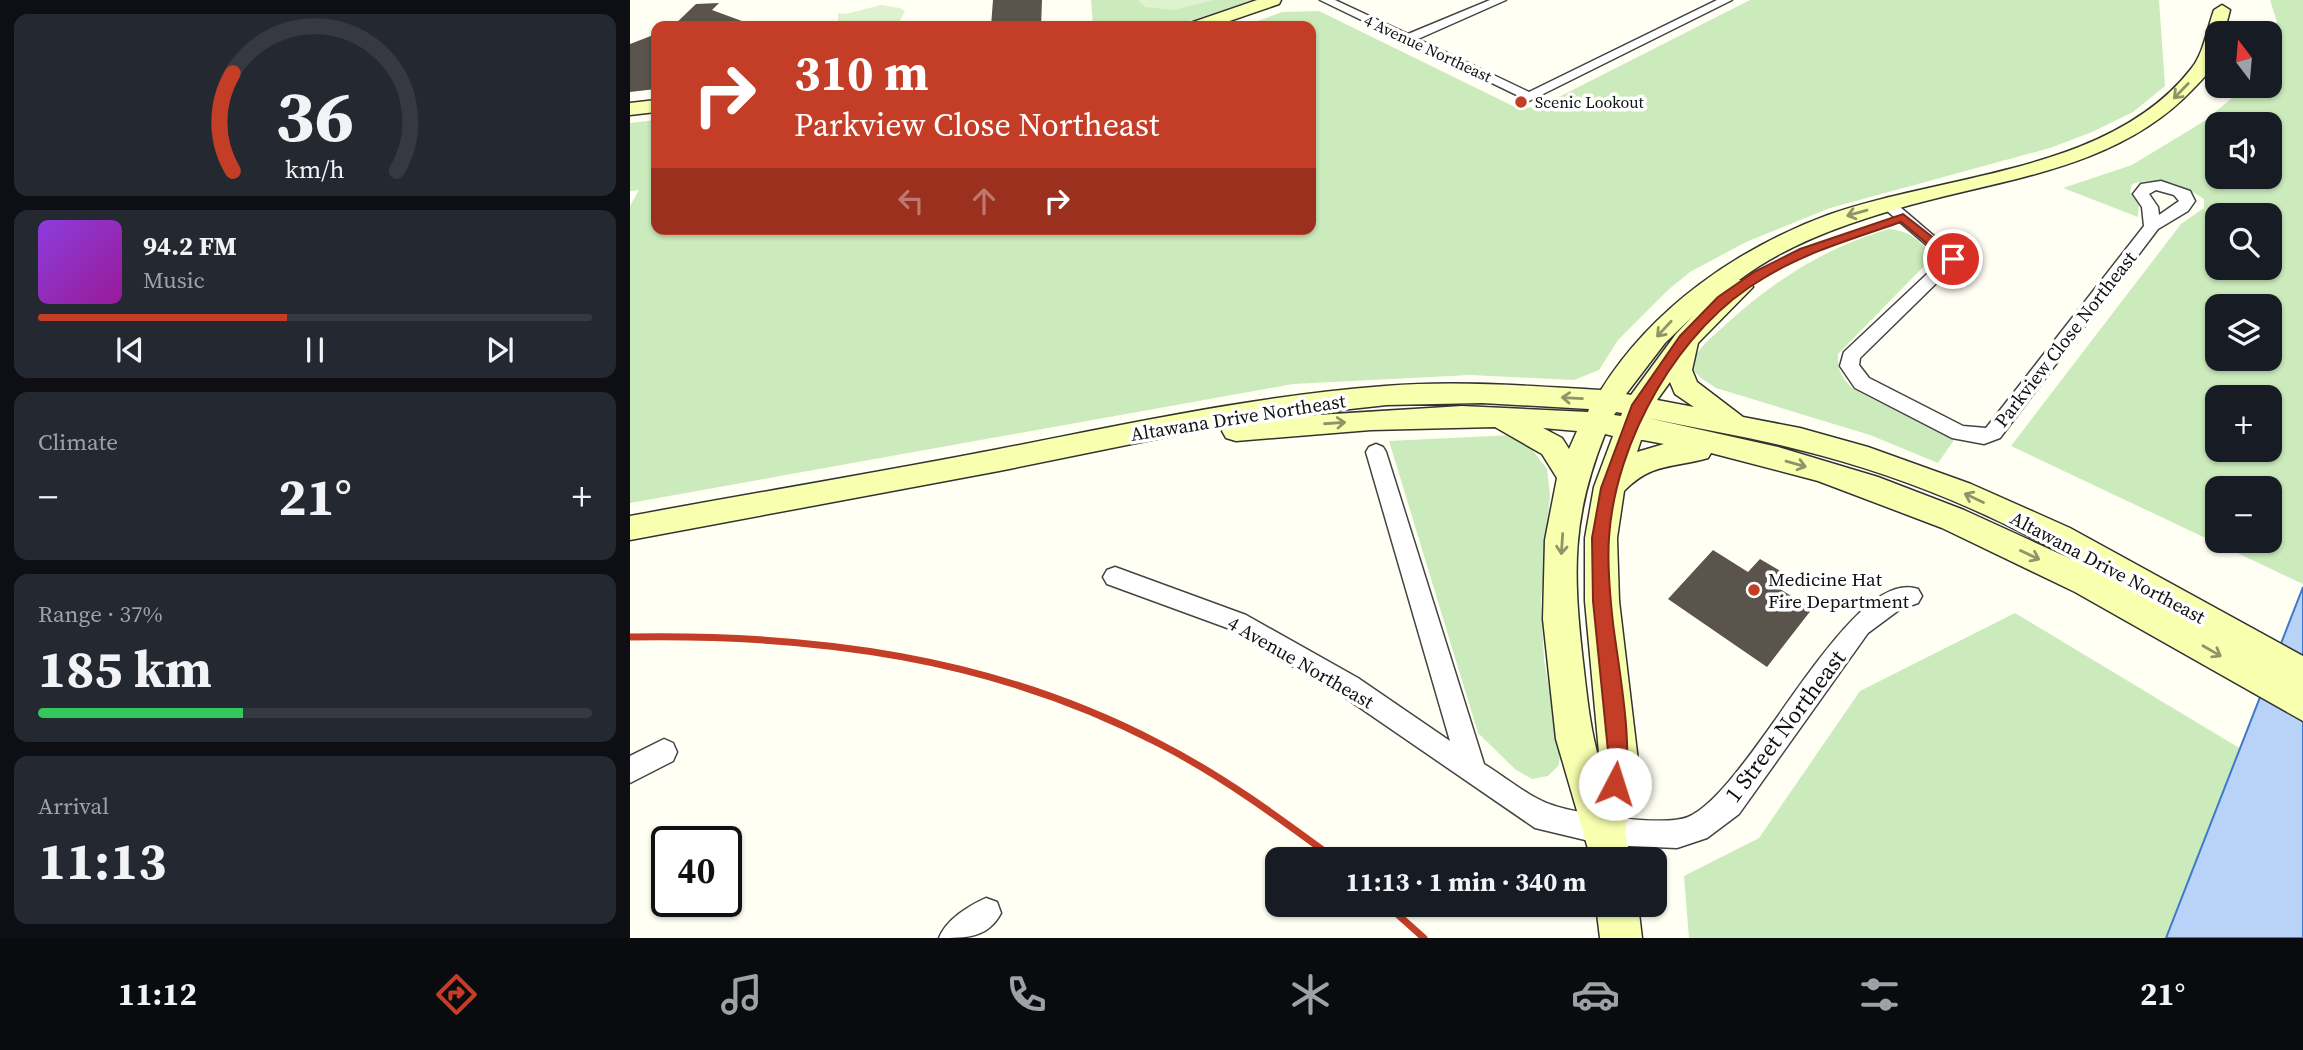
<!DOCTYPE html>
<meta charset="utf-8">
<style>
:root{--surface:#171b24;--page:#242831;--text:#f1f3f6;--muted:#9ea1a6;--line:#363941;--accent:#c43d26}
body{margin:0;font-family:"Source Serif 4",serif;background:var(--page);color:var(--text);height:100vh;display:flex;flex-direction:column;font-size:26px;white-space:nowrap}
*{box-sizing:border-box;margin:0}
p{font-size:23px;color:var(--muted)}
.icon{flex:none;width:38px;height:38px;fill:none;stroke:currentColor;stroke-width:2;stroke-linecap:round;stroke-linejoin:round}
.map{position:relative;flex:1;overflow:hidden}
.side{display:flex;flex-direction:column;gap:14px;padding:14px;background:#0d0f14;width:630px}
.side>*{flex:none}
.hud{position:absolute;left:21px;top:21px;width:665px;height:214px;border-radius:14px;box-shadow:0 2px 5px #0004;background:#c43d26;color:#fff;overflow:hidden}
.needle{width:46px;rotate:344deg}
.controls{position:absolute;left:1575px;top:21px;display:grid;gap:14px}
.controls a{display:grid;place-items:center;width:77px;height:77px;border-radius:14px;background:var(--surface);box-shadow:0 2px 5px #0004;font-size:35px}
.speed{position:absolute;left:21px;top:826px;display:flex;gap:14px;font-size:35px;font-weight:700;text-align:center}
.speed>*{display:grid;place-content:center;width:91px;height:91px;border-radius:50%;background:var(--surface);box-shadow:0 2px 5px #0004;line-height:1}
.speed .limit{border:4px solid #111;border-radius:10px;background:#fff;color:#111}
.pin{position:absolute;display:grid;place-items:center;width:60px;height:60px;color:#fff;margin:-30px;border:4px solid #fff;border-radius:50%;box-shadow:0 2px 7px #0007}
.me{position:absolute;width:77px;margin:-38px;rotate:5deg;stroke-linejoin:round;filter:drop-shadow(0 0 5px #0008)}
.turn{display:flex;align-items:center;gap:24px;height:147px;padding:0 28px;font-size:32px}
.turn .icon{width:91px;height:91px;stroke-width:2.5}
.turn b{display:block;font-size:49px;line-height:60px}
.lanes{display:flex;align-items:center;height:66px;padding:0 28px;background:#0003;justify-content:center;gap:35px;direction:ltr}
.lanes .off{opacity:.35}
.big{font-size:52px;font-weight:700;line-height:1.1}
.side .widget{flex:1;display:flex;flex-direction:column;justify-content:center;gap:10px;min-width:0;padding:0 24px;border-radius:14px;background:var(--page)}
.side .dial{align-items:center;gap:0}
.dial svg{height:182px;overflow:visible;fill:none;stroke:var(--line);stroke-width:7;stroke-linecap:round;text-anchor:middle}
.dial text{fill:var(--text);stroke:none}
.song{display:flex;align-items:center;gap:21px}
.cover{width:84px;height:84px;border-radius:10px;background:linear-gradient(135deg,hsl(270 70% 55%),hsl(300 70% 35%))}
.played{height:7px;border-radius:4px;background:linear-gradient(90deg,var(--accent) 45%,var(--line) 45%)}
.keys{display:flex;justify-content:space-around;direction:ltr}
.heat{display:flex;justify-content:space-between;align-items:center;font-size:38px;direction:ltr}
.charge{height:10px;border-radius:5px;background:linear-gradient(90deg,#34c759 37%,var(--line) 0)}
.trip{position:absolute;left:635px;top:847px;width:402px;height:70px;border-radius:14px;background:var(--surface);box-shadow:0 2px 5px #0004;font-weight:700;line-height:70px;text-align:center}
.tab-bar{display:flex;height:112px;justify-content:space-around;align-items:center;background:#090b0e;color:var(--muted)}
.tab-bar .icon{width:49px;height:49px}
.tab-bar .selected{color:var(--accent)}
.tab-bar b{font-size:32px;color:var(--text)}
main{display:flex;flex:1;min-height:0}
.map>svg:first-child{display:block}
.green{fill:#cbebbc;fill-rule:evenodd}
.pitch{fill:#dff2ce}
.water{fill:#b8d3f7;stroke:#3e79cf;stroke-width:2}
.building{fill:#5a544d}
.lines{fill:none;stroke-linecap:round;stroke-linejoin:round}
.street-casing{stroke:#444;stroke-width:3}
.secondary-casing{stroke:#333;stroke-width:3}
.street{fill:#fff;fill-rule:evenodd}
.secondary{fill:#f8ffaf;fill-rule:evenodd}
.rail{stroke:#c43d26;stroke-width:7}
.oneway{stroke:#909468}
.route{fill:#c43d26;stroke:#7f2819;stroke-width:2}
.poi-dot{fill:#c43d26;stroke:#fff;stroke-width:2.5}
.labels{text-anchor:middle;dominant-baseline:central;stroke-width:7;stroke-linejoin:round;paint-order:stroke}
.far-street-label{font-size:16px;fill:#111;stroke:#fff}
.far-poi-label{font-size:16px;fill:#111;stroke:#fff;text-anchor:start}
.street-label{font-size:19px;fill:#111;stroke:#fff}
.poi-label{font-size:19px;fill:#111;stroke:#fff;text-anchor:start}
.near-street-label{font-size:23px;fill:#111;stroke:#fff}
</style>
<main>
<section class="side">
<div class="widget dial"><svg viewBox="0 0 100 80">
<path d="M14 69A42 42 0 1 1 86 69"/>
<path d="M14 69A42 42 0 0 1 14 26" stroke="#c43d26"/>
<text x="50" y="56" font-size="32" font-weight="700">36</text>
<text x="50" y="72" font-size="11">km/h</text>
</svg></div>
<div class="widget">
<div class="song"><i class="cover"></i><div><b>94.2 FM</b><p>Music</p></div></div>
<div class="played"></div>
<div class="keys"><svg class="icon" aria-label="previous" viewBox="0 0 24 24"><path d="M18 5L8 12l10 7zM5 5v14"/></svg><svg class="icon" aria-label="pause" viewBox="0 0 24 24"><path d="M8 5v14M16 5v14"/></svg><svg class="icon" aria-label="next" viewBox="0 0 24 24"><path d="M6 5l10 7-10 7zM19 5v14"/></svg></div>
</div>
<div class="widget"><p>Climate</p>
<div class="heat"><a>−</a><b class="big">21°</b><a>+</a></div>
</div>
<div class="widget"><p>Range · 37%</p><b class="big">185 km</b><div class="charge"></div></div>
<div class="widget"><p>Arrival</p><b class="big">11:13</b></div>
</section>
<div class="map">
<svg width="1673" height="938" viewBox="0 0 1673 938">
<rect width="100%" height="100%" fill="#fffff4"/>
<path class="green" d="M461,0H622L545,26H463Z
M1120,0H1529L1535,86L1503,112L1462,132L1420,148L1200,208L1116,242L1060,272L1038,290L988,340L969,370L944,380L840,375L663,384L0,503V206L9,190L0,191V123L26,120V229H681V26H614L652,12L689,11L887,108L909,107Z
M1640,0H1673V584L1381,446L1551,224L1574,208V199C1550,183 1530,176 1502,184L1500,192L1509,205L1508,217L1433,188L1502,165L1576,120L1616,86H1640V37L1647,22ZM1587,124H1640V177H1587ZM1587,215H1640V268H1587ZM1640,306V359H1587V306ZM1640,397V450H1587V397ZM1640,488V541H1587V488Z
M1259,229C1277,230 1291,240 1301,255L1300,260L1208,354C1207,370 1212,378 1223,389L1324,440L1308,463L1240,435L1086,388L1071,378L1062,369C1064,350 1080,339 1093,327C1143,281 1194,248 1259,229Z
M882,435L897,443L917,469L920,495L911,602L914,660L930,749L929,765L918,776L902,779L886,770L848,733L759,441Z
M1385,613L1611,749L1535,938H1059L1054,876L1129,838L1230,691Z"/>
<path class="pitch" d="M508,0H584L543,10L515,7Z
M251,5L270,8L275,11L269,22L280,24L208,26V13L216,14Z"/>
<path class="water" d="M1673,587V938H1536Z"/>
<path class="building" d="M363,0H412L411,26H361Z
M89,3L82,10L120,24V26H43L66,4Z
M26,34V89L0,92V44Z
M1083,550L1118,572L1130,559L1157,575L1147,587L1182,609L1137,667L1038,599Z"/>
<g class="lines">
<defs>
<path id="street" d="M690,0H705L778,34L860,0H876L788,39L899,92L1087,0H1102L899,101Z
M1531,181L1560,191L1565,201L1558,211L1528,229L1370,438L1354,444L1322,438L1225,388L1210,366L1214,352L1313,259L1249,204L1251,201H1263L1331,259L1230,358L1229,365L1239,378L1333,426L1356,428L1514,226L1512,207L1503,194L1511,184ZM1526,190L1544,195L1549,201L1529,215L1528,207L1519,194Z
M746,444L753,447L756,452L854,764C874,776 900,798 922,805C947,814 1034,827 1058,817C1122,789 1219,565 1288,589L1292,596L1288,603L1269,610L1238,633L1109,814L1077,838L1047,848L976,845L905,828L710,694L600,629L477,584L473,577L477,570L485,567L616,615L728,678L820,741L736,452L739,447Z
M34,739L43,743L47,752L43,761L0,783V756Z
M356,898L367,902L371,913C358,938 336,938 309,938C316,920 338,906 356,898Z"/>
<path id="secondary" d="M627,0H651L649,4L585,26H560L563,22Z
M1592,5L1600,10L1594,33H1587C1587,40 1588,48 1587,54C1584,68 1572,80 1563,89C1485,172 1366,179 1263,210C1209,226 1154,246 1109,280L1120,282L1123,287L1068,343L1062,370L1067,382L1113,417L1170,428L1238,447L1341,484L1440,528L1673,656V721L1445,592L1312,528L1188,481L1081,453L1078,458C1044,468 1022,462 994,491L987,538L989,601L1008,761L995,833L1001,859H961L926,739L913,619L915,540L927,478L912,454L865,427L741,430L606,441L596,438L592,431L595,425L369,471L0,540V516C123,493 246,473 369,449C498,424 624,396 755,386C827,380 899,386 971,390C1022,308 1108,248 1198,215C1313,174 1480,173 1561,69C1574,53 1577,29 1584,10ZM1063,316L1046,334L1001,395L996,394L1035,343ZM1040,382L1045,394L1064,407L1027,400ZM852,403L959,409L958,412L832,406L638,418L757,405ZM986,412L992,413L991,416L984,415ZM1018,418C1069,429 1120,437 1170,450C1264,473 1359,512 1443,560L1334,510L1248,477L1148,447ZM913,428L947,431L939,449L932,438ZM975,434L983,436L964,487L955,538V601L970,763C960,730 957,696 953,662C943,573 941,519 975,434ZM1011,440H1013L1034,444L1007,452Z
M26,100V112L0,115V103Z
M966,905H1008L1012,938H970Z"/>
</defs>
<use href="#street" class="street-casing"/>
<use href="#secondary" class="secondary-casing"/>
<use href="#street" class="street"/>
<use href="#secondary" class="secondary"/>
<path class="rail" d="M0,637C184,634 363,657 528,743C591,775 648,817 705,859
M757,905L794,938"/>
</g>
<defs><path id="oneway-shaft" d="M-6 0H5M1.5-3L5.5 0L1.5 3" fill="none" stroke-width="1.6" stroke-linecap="round" stroke-linejoin="round" transform="scale(1.75)"/></defs>
<g class="oneway">
<use href="#oneway-shaft" transform="translate(1551 91) rotate(134)"/>
<use href="#oneway-shaft" transform="translate(1227 213) rotate(164)"/>
<use href="#oneway-shaft" transform="translate(1034 329) rotate(133)"/>
<use href="#oneway-shaft" transform="translate(942 398) rotate(-177)"/>
<use href="#oneway-shaft" transform="translate(705 423) rotate(-4)"/>
<use href="#oneway-shaft" transform="translate(1166 464) rotate(16)"/>
<use href="#oneway-shaft" transform="translate(1344 498) rotate(-155)"/>
<use href="#oneway-shaft" transform="translate(932 544) rotate(94)"/>
<use href="#oneway-shaft" transform="translate(1400 555) rotate(25)"/>
<use href="#oneway-shaft" transform="translate(1582 651) rotate(30)"/>
</g>
<path class="route" d="M1273,214L1328,257V262H1319L1271,222C1225,238 1176,252 1134,278C1049,327 985,441 979,538C977,566 980,596 983,623C988,664 1006,757 992,791L985,794L977,791L974,784L979,761L963,601L962,538L971,488L1002,405L1050,336L1088,297L1124,272L1170,249Z"/>
<g class="poi-dot">
<circle cx="891" cy="102" r="7"/>
<circle cx="1124" cy="590" r="7"/>
</g>
<g class="labels">
<g class="far-street-label">
<text transform="translate(798 48) rotate(25)">4 Avenue Northeast</text>
</g>
<g class="far-poi-label">
<text x="905" y="102">Scenic Lookout</text>
</g>
<g class="street-label">
<text transform="translate(1435 339) rotate(-52)">Parkview Close Northeast</text>
<text transform="translate(608 417) rotate(-9)">Altawana Drive Northeast</text>
<text transform="translate(1478 567) rotate(28)">Altawana Drive Northeast</text>
<text transform="translate(671 662) rotate(30)">4 Avenue Northeast</text>
</g>
<g class="poi-label">
<text x="1138" y="579">Medicine Hat<tspan x="1138" dy="22">Fire Department</tspan></text>
</g>
<g class="near-street-label">
<text transform="translate(1155 726) rotate(-53)">1 Street Northeast</text>
</g>
</g>
</svg>
<div class="controls">
<a><svg class="needle" viewBox="-14 -14 28 28"><path d="M0-13l5 13h-10z" fill="#e53935"/><path d="M0 13l5-13h-10z" fill="#9ea1a6"/></svg></a>
<a><svg class="icon" aria-label="sound" viewBox="0 0 24 24"><path d="M4 9h4l5-4v14l-5-4H4zM17 9q2 3 0 6"/></svg></a>
<a><svg class="icon" aria-label="search" viewBox="0 0 24 24"><circle cx="10" cy="10" r="6"/><path d="M15 15l6 6"/></svg></a>
<a><svg class="icon" aria-label="layers" viewBox="0 0 24 24"><path d="M12 4l9 5-9 5-9-5zM3 14l9 5 9-5"/></svg></a>
<a>+</a>
<a>−</a>
</div>
<div class="speed"><div class="limit">40</div></div>
<div class="pin" style="left:1323px;top:259px;background:#d93025"><svg class="icon" aria-label="arrive" viewBox="0 0 24 24"><path d="M6 21V4h12l-3 4 3 4H6"/></svg></div>
<svg class="me" style="left:985px;top:784px" viewBox="-20 -20 40 40"><circle r="19" fill="#fff"/><path d="M0-13L10 11 0 6-10 11z" fill="#c43d26"/></svg>
<div class="trip">11:13 · 1 min · 340 m</div>
<div class="hud">
<div class="turn"><svg class="icon" aria-label="right" viewBox="0 0 24 24"><path d="M7 20v-9h11M14 6l5 5-5 5"/></svg><div><b>310 m</b>Parkview Close Northeast</div></div>
<div class="lanes"><svg class="icon off" aria-label="left" viewBox="0 0 24 24"><path d="M17 20v-9H6M10 6l-5 5 5 5"/></svg><svg class="icon off" aria-label="ahead" viewBox="0 0 24 24"><path d="M12 20V5M6 11l6-6 6 6"/></svg><svg class="icon" aria-label="right" viewBox="0 0 24 24"><path d="M7 20v-9h11M14 6l5 5-5 5"/></svg></div>
</div>
</div>
</main>
<nav class="tab-bar">
<b>11:12</b>
<svg class="icon selected" aria-label="directions" viewBox="0 0 24 24"><path d="M12 3l9 9-9 9-9-9zM9 14v-3h6M13 9l2 2-2 2"/></svg>
<svg class="icon" aria-label="music" viewBox="0 0 24 24"><path d="M9 18V5l10-2v13"/><circle cx="6" cy="18" r="3"/><circle cx="16" cy="16" r="3"/></svg>
<svg class="icon" aria-label="phone" viewBox="0 0 24 24"><path d="M5 4h4l2 5-3 2q2 4 5 5l2-3 5 2v4C11 20 4 13 5 4z"/></svg>
<svg class="icon" aria-label="climate" viewBox="0 0 24 24"><path d="M12 3v18M4 7l16 10M4 17L20 7"/></svg>
<svg class="icon" aria-label="car" viewBox="0 0 24 24"><path d="M5 17H2v-5l4-1 3-4h7l3 4 3 1v5h-3M9 17h6M6 11h13"/><circle cx="7" cy="17" r="2"/><circle cx="17" cy="17" r="2"/></svg>
<svg class="icon" aria-label="filters" viewBox="0 0 24 24"><path d="M4 7h16M4 17h16"/><circle cx="9" cy="7" r="2"/><circle cx="15" cy="17" r="2"/></svg>
<b>21°</b>
</nav>
